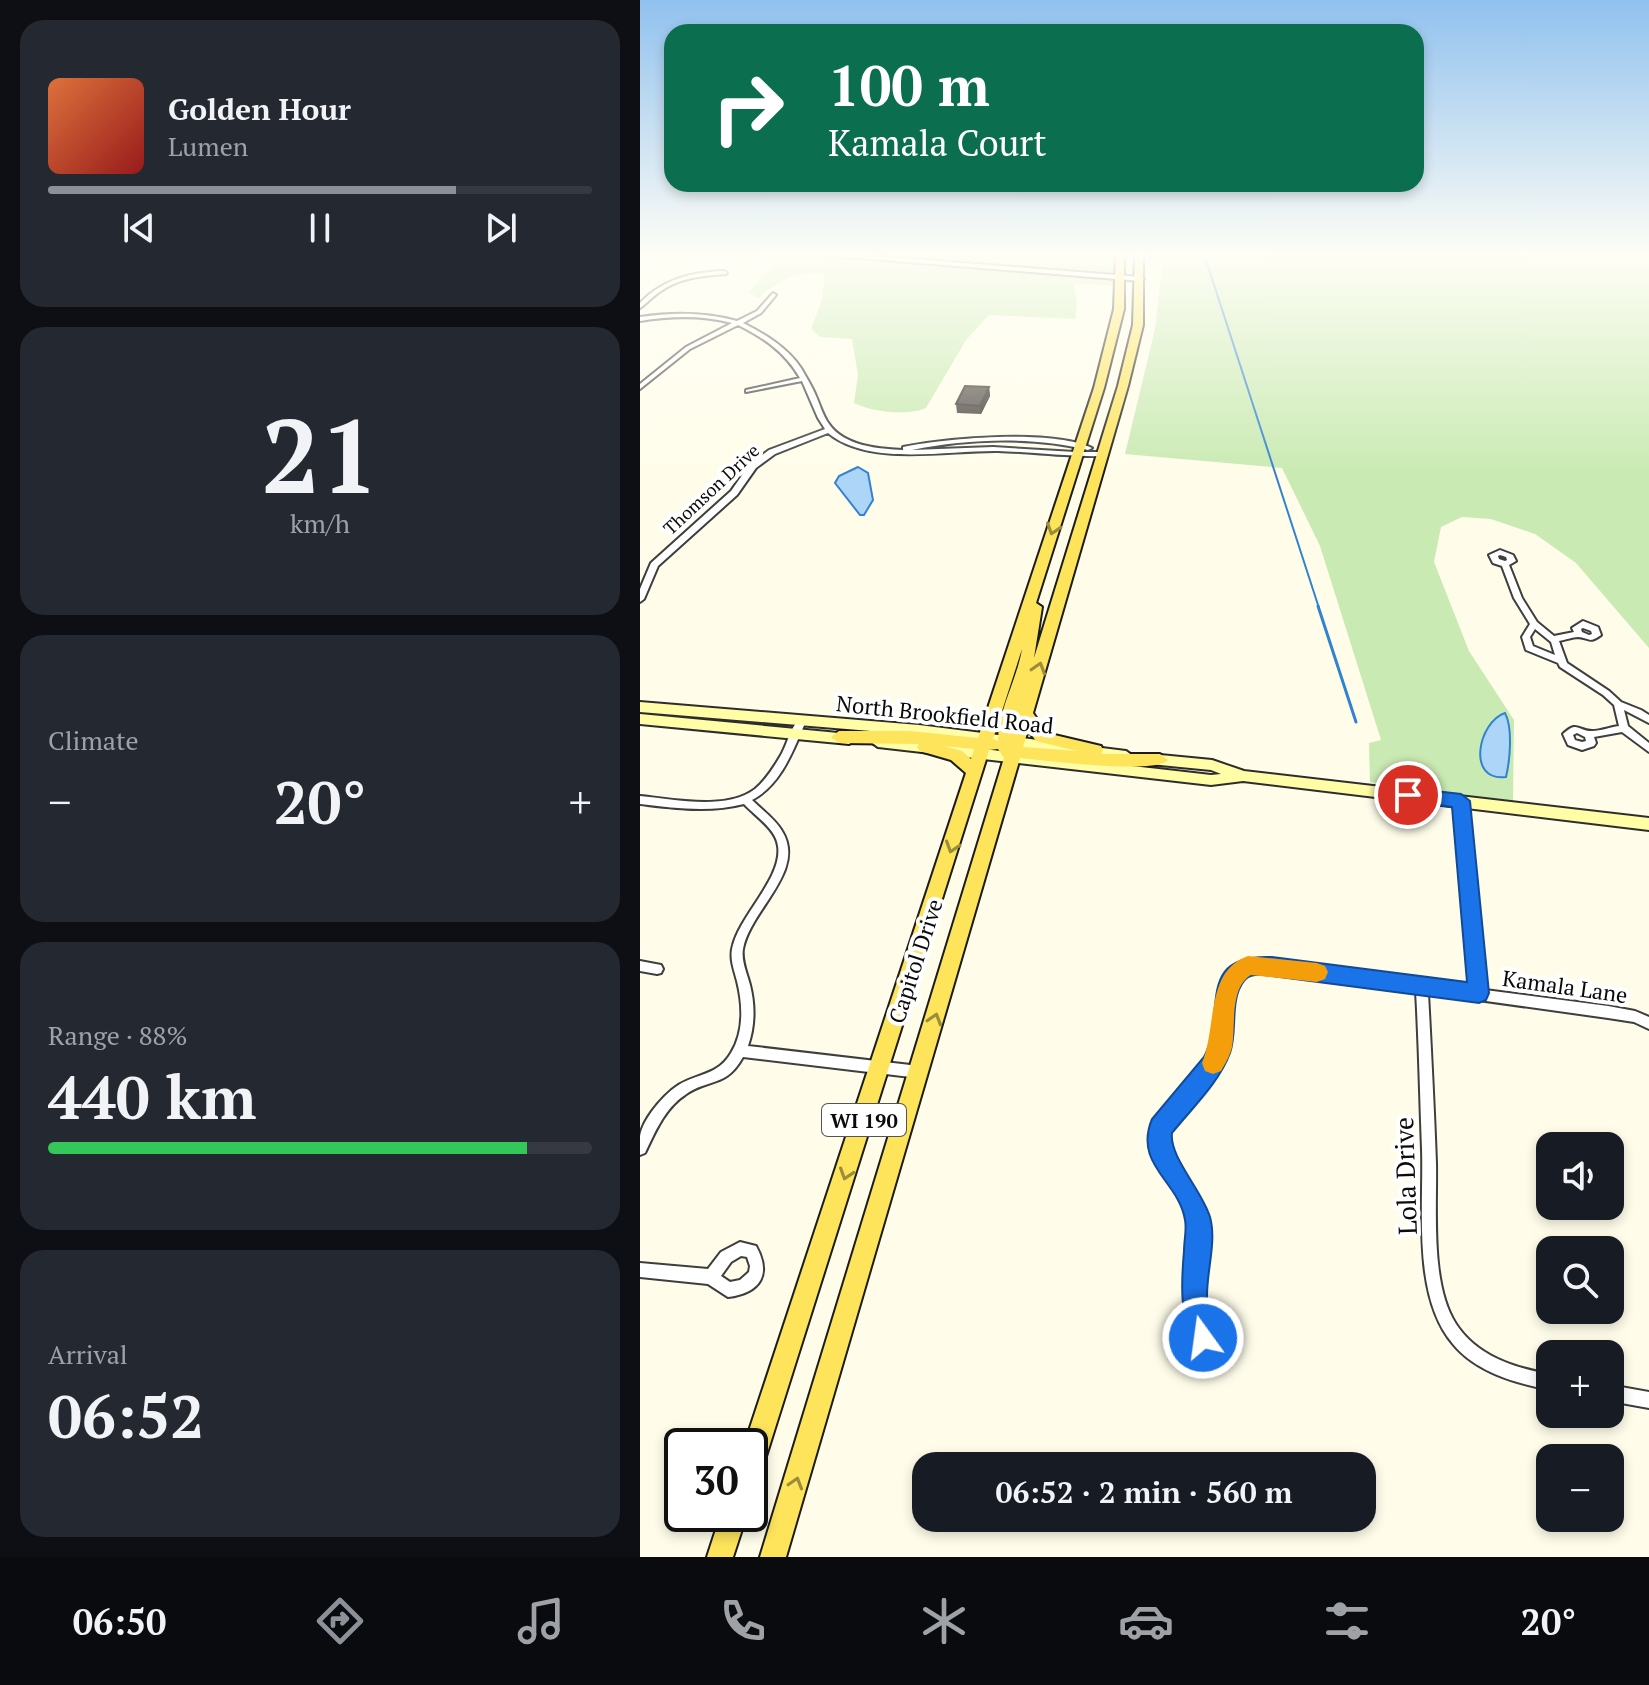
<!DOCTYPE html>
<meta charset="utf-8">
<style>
:root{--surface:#171b24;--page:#242831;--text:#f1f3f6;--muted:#9ea1a6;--line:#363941;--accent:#8c9099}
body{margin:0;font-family:"PT Serif",serif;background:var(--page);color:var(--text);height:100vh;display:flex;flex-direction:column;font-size:30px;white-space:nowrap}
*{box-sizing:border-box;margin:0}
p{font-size:26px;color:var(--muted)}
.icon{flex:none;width:44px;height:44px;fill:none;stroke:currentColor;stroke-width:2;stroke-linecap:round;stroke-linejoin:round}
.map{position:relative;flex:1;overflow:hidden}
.panel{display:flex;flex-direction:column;gap:20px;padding:20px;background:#0d0f14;width:640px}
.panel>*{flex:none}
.top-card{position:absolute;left:24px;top:24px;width:760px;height:168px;border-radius:24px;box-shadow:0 4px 12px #0003;background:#0b6e4f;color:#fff;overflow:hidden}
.tools{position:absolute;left:896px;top:1132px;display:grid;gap:16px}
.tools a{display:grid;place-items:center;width:88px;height:88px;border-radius:16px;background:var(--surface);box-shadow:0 4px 12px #0003;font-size:40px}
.speed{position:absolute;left:24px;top:1428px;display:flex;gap:16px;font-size:40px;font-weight:700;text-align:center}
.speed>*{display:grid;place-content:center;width:104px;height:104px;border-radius:50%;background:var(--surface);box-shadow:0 4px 12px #0003;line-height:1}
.speed .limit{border:4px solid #111;border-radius:12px;background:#fff;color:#111}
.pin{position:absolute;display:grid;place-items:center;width:68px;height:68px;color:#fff;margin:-34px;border:4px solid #fff;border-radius:50%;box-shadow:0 2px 8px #0007}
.me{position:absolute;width:88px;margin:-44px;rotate:346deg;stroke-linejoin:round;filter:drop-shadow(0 0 6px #0008)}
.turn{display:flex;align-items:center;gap:28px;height:168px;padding:0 32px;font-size:36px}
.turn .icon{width:104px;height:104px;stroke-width:2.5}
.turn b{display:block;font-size:56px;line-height:68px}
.big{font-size:60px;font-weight:800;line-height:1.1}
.panel .card{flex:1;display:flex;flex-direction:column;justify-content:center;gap:12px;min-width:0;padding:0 28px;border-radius:24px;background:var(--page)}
.panel .dial{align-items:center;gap:0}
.dial b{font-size:104px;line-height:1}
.song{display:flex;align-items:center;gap:24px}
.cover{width:96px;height:96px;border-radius:12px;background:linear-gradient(135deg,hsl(20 70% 55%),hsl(0 70% 35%))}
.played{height:8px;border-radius:4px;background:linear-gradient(90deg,var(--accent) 75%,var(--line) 75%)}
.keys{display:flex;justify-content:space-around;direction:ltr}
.heat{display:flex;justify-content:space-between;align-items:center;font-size:44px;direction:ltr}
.charge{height:12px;border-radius:6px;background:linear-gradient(90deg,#34c759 88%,var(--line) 0)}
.trip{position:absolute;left:272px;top:1452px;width:464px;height:80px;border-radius:24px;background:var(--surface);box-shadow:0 4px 12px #0003;font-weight:800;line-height:80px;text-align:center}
.tabs{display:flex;height:128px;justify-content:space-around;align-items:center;background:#090b0e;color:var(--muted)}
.tabs .icon{width:56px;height:56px}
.tabs .selected{color:var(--accent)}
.tabs b{font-size:36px;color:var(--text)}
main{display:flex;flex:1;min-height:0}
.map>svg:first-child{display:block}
.green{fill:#caeab3}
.water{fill:#add5f8;stroke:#3183d1;stroke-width:2}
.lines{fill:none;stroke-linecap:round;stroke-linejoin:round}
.stream-far1{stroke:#3183d1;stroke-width:2}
.stream{stroke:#3183d1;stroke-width:3}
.street-casing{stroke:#3e3e3e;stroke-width:4}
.secondary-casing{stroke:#2d2d2d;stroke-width:4}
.primary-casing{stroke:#1c1c1c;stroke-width:4}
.street{fill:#fff;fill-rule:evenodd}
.secondary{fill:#fffda5;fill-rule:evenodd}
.primary{fill:#fde45b;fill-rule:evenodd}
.wall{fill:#48423d}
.shaded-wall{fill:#3b3632}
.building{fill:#544d47;stroke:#3b3632;stroke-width:2}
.oneway{stroke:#9c8d3b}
.route{fill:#1a73e8;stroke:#114b97;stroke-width:2}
.slow{fill:#f59e0b}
.labels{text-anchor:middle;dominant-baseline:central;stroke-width:8;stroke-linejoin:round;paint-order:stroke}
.far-street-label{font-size:18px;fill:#0b0b0b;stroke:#fff}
.shield{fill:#fff;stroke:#545454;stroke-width:2}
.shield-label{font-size:20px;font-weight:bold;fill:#0b0b0b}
.street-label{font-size:22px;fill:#0b0b0b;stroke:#fff}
.near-street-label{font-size:26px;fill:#0b0b0b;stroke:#fff}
</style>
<main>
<section class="panel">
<div class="card">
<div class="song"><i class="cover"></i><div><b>Golden Hour</b><p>Lumen</p></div></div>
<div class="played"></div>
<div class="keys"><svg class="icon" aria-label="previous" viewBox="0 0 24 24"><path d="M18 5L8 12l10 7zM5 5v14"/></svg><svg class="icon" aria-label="pause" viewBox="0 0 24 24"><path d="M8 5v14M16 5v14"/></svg><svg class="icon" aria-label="next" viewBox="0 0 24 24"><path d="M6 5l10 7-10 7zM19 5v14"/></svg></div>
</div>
<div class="card dial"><b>21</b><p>km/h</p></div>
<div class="card"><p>Climate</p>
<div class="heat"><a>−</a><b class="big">20°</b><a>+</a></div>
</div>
<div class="card"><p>Range · 88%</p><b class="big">440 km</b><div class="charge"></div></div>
<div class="card"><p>Arrival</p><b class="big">06:52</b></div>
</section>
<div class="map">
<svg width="1009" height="1557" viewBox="0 0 1009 1557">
<rect width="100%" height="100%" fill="#fffdea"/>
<path class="green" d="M100,254H475L476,286L433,283L437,302L435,319L349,315L326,340L286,408C267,416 232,412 214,403L218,375L212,339L180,337L171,329L182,299L185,274C160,270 136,282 118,298L109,292L140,257Z
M524,254H1009V648L936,563L895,534L851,519L822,517L801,527L794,562L829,651L874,720L873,803L730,782L729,743L741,740L680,546L642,468L485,454L515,329Z"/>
<path class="water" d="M218,467L228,473L233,500L224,515H220L195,483L199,476Z
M865,713C873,728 870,760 866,777C826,782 838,722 865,713Z"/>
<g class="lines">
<path class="stream-far1" d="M564,254L679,608"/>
<path class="stream" d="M678,606L716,722"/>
<defs>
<path id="street" d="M190,254H210L501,277L504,279L501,281L193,256Z
M84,271L87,273L86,274C63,276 41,277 21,291C13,296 7,303 0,308V303C23,279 52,272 84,271Z
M133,293L136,295L121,313L103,323C125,334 147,347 161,368C166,377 172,386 176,396C180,405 183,416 189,424C204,446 239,449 263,450V447C308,438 411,429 452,448L448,450C392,436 328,439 272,450L353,447L435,452H463L467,454L463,456C428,457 393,452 358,451C308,450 229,467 188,433L135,454L116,468L97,495L18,566L4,599L0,602V589L11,563L91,491L110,464L129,450L185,429L178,418L162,381L106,392V390L160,378C145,352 124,338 98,325L50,349L0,389V384L46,347L92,323C61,315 32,316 0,321V317C34,312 64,312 97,321L117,311Z
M860,550L873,555L876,561L869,565L882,598L897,622L914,636L934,632L932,628L943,621L958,627L961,635C948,644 951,638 938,637C933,637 925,640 919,641L927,663L969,691L981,702L1001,710L1009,715V723L984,710L988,726L1009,743V752L982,732L954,737L956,743L954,746L942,750L928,745L923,734C938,720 937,731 952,731C961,731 970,727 979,726L974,705L963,695L920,667L918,663L886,650L882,637L890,624L874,598L862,566L853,563L849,555ZM860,555L866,557L867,560L865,561L859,559L858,556ZM943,628L951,631L952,634L949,635L942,632L941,629ZM895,629L911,642L915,655L893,646L890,637ZM937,733L945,737L946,741L942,742L935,740L933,735Z
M161,718L166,721C153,750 142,784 112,800C122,810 135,819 142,831C167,871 110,910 103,949C101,961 107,973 110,985C115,1005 115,1026 108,1046L279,1066L283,1068L285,1072L283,1076L279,1078L103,1057C86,1088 68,1078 45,1095C25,1108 15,1132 5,1153L0,1155C0,1149 0,1142 0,1136C3,1118 28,1088 46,1081C64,1073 80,1072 91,1053C104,1032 103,1005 97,981C94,969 89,958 93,945C101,914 143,877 138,846C136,829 115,816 104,804C69,813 35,808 0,804V796C33,799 86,811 115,789C126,780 134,767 141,755C148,743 151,725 161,718Z
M821,797L825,798L826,801L845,990L968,1006L995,1011L1009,1017V1029L994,1022L968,1018L788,993C791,1049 794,1106 796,1163C797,1210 790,1284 816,1324C837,1356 874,1368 910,1374V1390C875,1383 836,1372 813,1344C772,1296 784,1208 782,1149C780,1097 779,1044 776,991L632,971C619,971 608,968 599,980C582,1003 594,1041 578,1068C564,1091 526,1113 526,1141C526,1166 553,1188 561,1211C571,1237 559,1263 560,1290C562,1305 573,1331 568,1343L563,1345L558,1343C550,1324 545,1299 546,1278C547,1258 555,1237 550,1218C542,1190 513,1172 512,1142C512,1103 561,1085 572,1053C583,1021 568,961 619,960L833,988L816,801L817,798Z
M0,961L21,965L23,969L21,973L17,974L0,971Z
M100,1242L116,1246C132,1275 120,1293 88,1297L68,1284L0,1277V1263L68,1269L81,1252ZM101,1256L107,1257L110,1266L109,1272L100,1280L90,1282L81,1276L91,1262Z
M970,1385L1009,1392V1408L970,1401Z"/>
<path id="secondary" d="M0,702L279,725L486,751L493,756L486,761L279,735L0,712Z
M0,714L209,734L216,739L209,744L0,724Z
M238,737L571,775L581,774L571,770L510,764L503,759L510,754L572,760L604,771L1009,818V830L603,781L571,785L238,747L231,742Z"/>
<path id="primary" d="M476,254H484V309L464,388L396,603L402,607L394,658L478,386L493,325L495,254H503V325L488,386L393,713L406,733L461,746L463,750L461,754H520L528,760C515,775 404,760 380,758L146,1557H120L364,758L358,749L349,750L123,1466L119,1475L110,1479V1446H104L326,773L311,760L280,751L277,747L279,744L199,743L191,737L199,731H270L338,738L454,388L474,309ZM382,649C377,680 358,710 358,741L353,739ZM388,730L396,741L437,751L383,747ZM304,746L334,749L331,759L322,751Z
M81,1514H107L93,1557H67Z"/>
</defs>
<use href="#street" class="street-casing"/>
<use href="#secondary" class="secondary-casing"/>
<use href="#primary" class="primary-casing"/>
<use href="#street" class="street"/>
<use href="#secondary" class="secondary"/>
<use href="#primary" class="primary"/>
</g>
<path class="wall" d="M349,387L350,396L341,414L317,413L316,404Z"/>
<path class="shaded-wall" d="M349,387L350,396L341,414L340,406Z"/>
<path class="building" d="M325,386L349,387L340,406L316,404Z"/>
<defs><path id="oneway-chevron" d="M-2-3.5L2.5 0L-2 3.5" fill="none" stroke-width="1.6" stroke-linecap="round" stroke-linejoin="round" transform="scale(2)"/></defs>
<g class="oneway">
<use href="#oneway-chevron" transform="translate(413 529) rotate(108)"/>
<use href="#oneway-chevron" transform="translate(399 668) rotate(-73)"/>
<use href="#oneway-chevron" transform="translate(312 847) rotate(108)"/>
<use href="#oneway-chevron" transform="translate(295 1019) rotate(-73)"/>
<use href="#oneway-chevron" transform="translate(206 1174) rotate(108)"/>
<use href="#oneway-chevron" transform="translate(156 1483) rotate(-73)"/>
</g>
<linearGradient id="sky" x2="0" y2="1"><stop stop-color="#90c1ee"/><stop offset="0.54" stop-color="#fffef6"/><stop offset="1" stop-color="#fffef6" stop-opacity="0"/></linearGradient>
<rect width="1009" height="472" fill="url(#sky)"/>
<path class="route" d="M768,788L821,794L830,801L849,993L846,1000L839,1003L632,976C623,975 610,972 604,981C589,1000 598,1031 590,1053C579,1083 552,1108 532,1133C529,1157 562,1190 570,1217C577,1242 566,1273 567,1299C568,1316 580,1330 573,1347L563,1351L554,1347C540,1314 541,1285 544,1251C544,1241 547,1229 545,1220C539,1181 493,1165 512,1119L564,1057C587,1012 554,954 632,957L827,982L812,807L761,800L759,795L761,790Z"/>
<path class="slow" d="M608,956L677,963L685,966L688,972L685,979L677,982L611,975C589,988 596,1026 592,1047C590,1056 585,1064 581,1071L573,1074L565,1071L562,1063C577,1028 565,971 608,956Z"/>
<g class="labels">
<g class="far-street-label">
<text transform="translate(71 489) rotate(-43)">Thomson Drive</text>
</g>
<rect class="shield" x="182" y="1104" width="84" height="32" rx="6"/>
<g class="shield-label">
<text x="224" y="1120">WI 190</text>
</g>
<g class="street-label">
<text transform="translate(305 714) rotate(6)">North Brookfield Road</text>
<text transform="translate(275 961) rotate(-72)">Capitol Drive</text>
<text transform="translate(925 986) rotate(8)">Kamala Lane</text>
</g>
<g class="near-street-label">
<text transform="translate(765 1176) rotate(-92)">Lola Drive</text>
</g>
</g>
</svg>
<div class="tools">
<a><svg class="icon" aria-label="sound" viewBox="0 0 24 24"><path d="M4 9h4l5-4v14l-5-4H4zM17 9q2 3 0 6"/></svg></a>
<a><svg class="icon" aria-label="search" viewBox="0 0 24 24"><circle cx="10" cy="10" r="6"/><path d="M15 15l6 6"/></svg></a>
<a>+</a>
<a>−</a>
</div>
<div class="speed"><div class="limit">30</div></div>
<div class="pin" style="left:768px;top:795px;background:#d93025"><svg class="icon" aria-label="arrive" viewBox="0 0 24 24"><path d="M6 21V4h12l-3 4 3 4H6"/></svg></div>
<svg class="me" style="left:563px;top:1338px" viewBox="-20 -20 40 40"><circle r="17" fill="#1a73e8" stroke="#fff" stroke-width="3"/><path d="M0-11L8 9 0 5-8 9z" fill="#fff"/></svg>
<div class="trip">06:52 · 2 min · 560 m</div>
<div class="top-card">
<div class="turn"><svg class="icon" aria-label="right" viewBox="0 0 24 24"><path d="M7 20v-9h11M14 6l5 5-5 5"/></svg><div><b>100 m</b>Kamala Court</div></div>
</div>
</div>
</main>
<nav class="tabs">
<b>06:50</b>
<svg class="icon selected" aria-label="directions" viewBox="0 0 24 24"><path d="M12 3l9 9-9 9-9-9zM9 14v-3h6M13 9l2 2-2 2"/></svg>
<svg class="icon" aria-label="music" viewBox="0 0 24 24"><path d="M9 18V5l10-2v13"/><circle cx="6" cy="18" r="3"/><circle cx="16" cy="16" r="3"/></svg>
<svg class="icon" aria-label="phone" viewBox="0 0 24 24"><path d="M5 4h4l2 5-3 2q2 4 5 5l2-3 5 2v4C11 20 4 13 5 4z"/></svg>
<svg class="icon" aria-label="climate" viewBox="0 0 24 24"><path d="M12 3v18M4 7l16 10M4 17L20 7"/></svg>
<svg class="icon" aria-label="car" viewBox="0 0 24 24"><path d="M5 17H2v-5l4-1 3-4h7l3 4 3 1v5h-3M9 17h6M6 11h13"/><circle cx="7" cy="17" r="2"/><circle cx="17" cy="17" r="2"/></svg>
<svg class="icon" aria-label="filters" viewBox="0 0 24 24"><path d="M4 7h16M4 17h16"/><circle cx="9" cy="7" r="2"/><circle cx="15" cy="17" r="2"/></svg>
<b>20°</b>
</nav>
